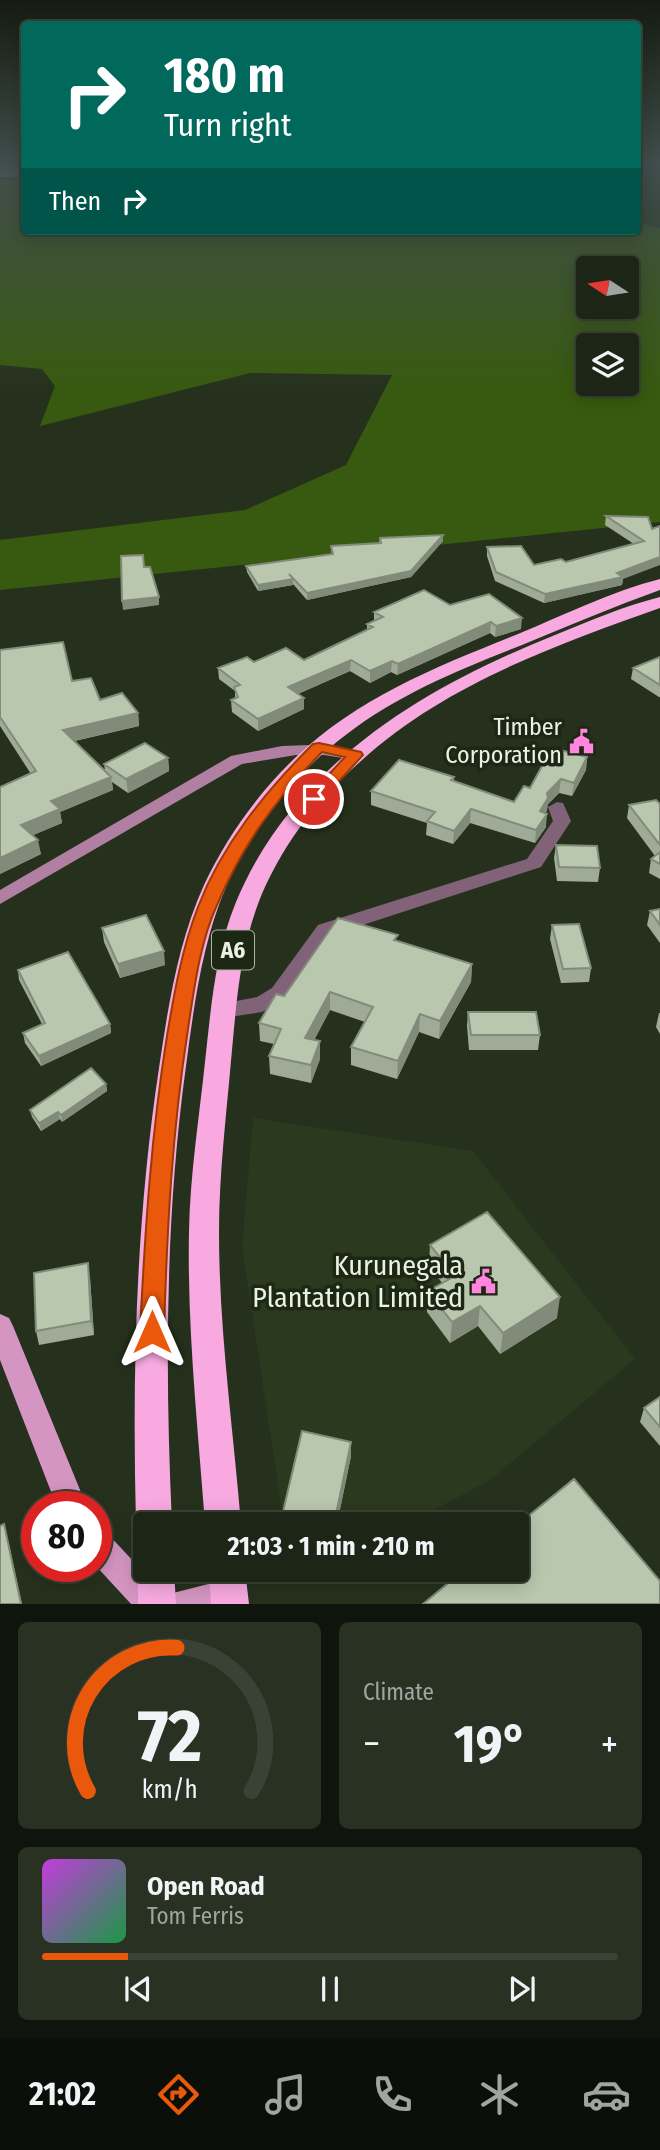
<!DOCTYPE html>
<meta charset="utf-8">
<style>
:root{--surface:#1c2516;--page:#293123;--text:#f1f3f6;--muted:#a0a5a1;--line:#3a4235;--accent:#ea580c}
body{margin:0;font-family:"Fira Sans Condensed",sans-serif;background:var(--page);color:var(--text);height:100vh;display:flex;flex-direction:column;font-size:26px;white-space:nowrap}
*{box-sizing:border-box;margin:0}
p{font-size:23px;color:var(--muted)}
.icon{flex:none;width:38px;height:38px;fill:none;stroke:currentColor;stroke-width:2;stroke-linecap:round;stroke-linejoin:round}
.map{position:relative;height:1604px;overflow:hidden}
.details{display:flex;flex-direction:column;gap:18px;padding:18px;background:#0f140c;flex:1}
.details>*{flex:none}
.banner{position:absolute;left:21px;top:21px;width:620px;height:214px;border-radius:7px;box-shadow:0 4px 18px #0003,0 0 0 2px var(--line);background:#00695c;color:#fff;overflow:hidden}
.needle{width:46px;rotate:282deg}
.fabs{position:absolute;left:576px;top:256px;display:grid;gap:14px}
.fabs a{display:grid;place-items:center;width:63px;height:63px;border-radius:7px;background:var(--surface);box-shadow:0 4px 18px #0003,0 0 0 2px var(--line);font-size:35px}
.speed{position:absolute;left:21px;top:1491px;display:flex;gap:14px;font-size:35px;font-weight:700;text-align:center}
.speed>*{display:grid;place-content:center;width:91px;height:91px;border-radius:50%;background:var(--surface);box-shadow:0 4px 18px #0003,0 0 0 2px var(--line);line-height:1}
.speed .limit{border:10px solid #d22;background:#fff;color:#111}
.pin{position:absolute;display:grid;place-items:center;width:60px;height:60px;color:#fff;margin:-30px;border:4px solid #fff;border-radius:50%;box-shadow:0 2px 7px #0007}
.me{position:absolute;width:77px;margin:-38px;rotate:0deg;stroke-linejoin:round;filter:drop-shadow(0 0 5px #0008)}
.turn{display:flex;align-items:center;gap:24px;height:147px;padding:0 28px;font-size:32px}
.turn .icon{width:91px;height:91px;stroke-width:2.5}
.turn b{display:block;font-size:49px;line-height:60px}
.then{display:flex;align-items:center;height:66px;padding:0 28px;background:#0003;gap:14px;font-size:26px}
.big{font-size:52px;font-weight:700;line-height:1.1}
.details .widget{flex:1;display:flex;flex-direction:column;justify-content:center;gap:10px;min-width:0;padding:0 24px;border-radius:10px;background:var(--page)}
.details .dial{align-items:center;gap:0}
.dial svg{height:182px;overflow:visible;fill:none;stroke:var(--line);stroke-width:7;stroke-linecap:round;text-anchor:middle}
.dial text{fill:var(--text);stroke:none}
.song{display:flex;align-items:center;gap:21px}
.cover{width:84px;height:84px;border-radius:10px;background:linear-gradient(135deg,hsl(290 70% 55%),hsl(140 70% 35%))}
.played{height:7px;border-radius:4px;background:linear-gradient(90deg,var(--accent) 15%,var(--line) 15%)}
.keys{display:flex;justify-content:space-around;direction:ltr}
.heat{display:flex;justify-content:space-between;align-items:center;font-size:38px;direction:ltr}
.details .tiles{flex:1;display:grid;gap:18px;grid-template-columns:1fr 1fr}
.widget:last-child{grid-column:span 2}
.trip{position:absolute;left:133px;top:1512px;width:396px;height:70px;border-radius:7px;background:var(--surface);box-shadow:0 4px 18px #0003,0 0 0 2px var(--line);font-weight:700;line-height:70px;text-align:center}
.tabs{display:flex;height:112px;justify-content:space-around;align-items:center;background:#0b0f09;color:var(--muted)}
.tabs .icon{width:49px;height:49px}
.tabs .selected{color:var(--accent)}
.tabs b{font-size:32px;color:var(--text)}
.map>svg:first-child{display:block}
.built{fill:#2b391f}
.green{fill:#385a10;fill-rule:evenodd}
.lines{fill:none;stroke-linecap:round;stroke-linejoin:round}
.street{fill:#816278;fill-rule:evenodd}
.secondary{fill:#b17fa2;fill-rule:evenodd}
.primary{fill:#d595c2;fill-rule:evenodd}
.highway{fill:#f7a9e0;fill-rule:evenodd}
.wall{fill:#9fab96}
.shaded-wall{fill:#828b7a}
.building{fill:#b9c7af;stroke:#828b7a;stroke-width:2}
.route{fill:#ea580c;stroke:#983908;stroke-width:2}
.labels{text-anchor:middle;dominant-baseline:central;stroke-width:7;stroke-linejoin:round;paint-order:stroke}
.shield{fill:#1c2714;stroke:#acb5a6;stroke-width:2}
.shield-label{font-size:23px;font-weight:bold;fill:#eaf2e5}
.poi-label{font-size:24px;fill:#eaf2e5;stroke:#1c2714;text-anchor:end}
.near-poi-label{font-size:28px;fill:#eaf2e5;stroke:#1c2714;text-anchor:end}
</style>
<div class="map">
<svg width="660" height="1604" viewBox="0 0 660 1604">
<rect width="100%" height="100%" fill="#26311d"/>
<path class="built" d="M253,1118L473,1151L635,1359L490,1480L408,1524H284L242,1247Z"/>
<path class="green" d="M0,180H24V231H637V223L660,228V522L0,590V540L245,510L346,465L392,375L250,373L40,426L55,386L42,369L0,365ZM588,268H626V306H588ZM588,345H626V383H588Z"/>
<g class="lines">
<path class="street" d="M4,165L24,166V170L6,169Z
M557,802L563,803L571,821L541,867L332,935L286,998L262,1012L223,1018L216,1015L212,1010L216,1005L257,997L272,988L318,925L527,859L553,821L548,807Z"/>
<path class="secondary" d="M654,165H660V167L655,166Z
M310,745L355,750L363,755L355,760L324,755H296L242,764L0,904V890L231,756L282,746Z"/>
<path class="primary" d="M0,1314L9,1318L13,1326L87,1507H57L0,1360Z
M96,1529L107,1533L163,1593L168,1604H131L96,1566Z
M228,1579L239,1583L243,1594L239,1604H168L173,1593Z"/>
<path class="highway" d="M660,579V590C613,607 568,626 522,645C461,669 399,694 347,734C295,773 252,827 226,887C202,943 194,1006 186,1066C165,1219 165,1371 172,1524H145V1538L141,1537L136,1524C132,1371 136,1220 159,1068C168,1007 178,942 204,885C226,838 258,793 296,757C359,697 438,666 518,634C564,615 612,591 660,579Z
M660,597V608C556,645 444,685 361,761C317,799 279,849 258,904C239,955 236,1008 231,1061C226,1118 219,1175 219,1233C219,1330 233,1427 241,1524H205C198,1428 187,1329 189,1232C190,1175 199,1119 205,1062C211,1008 215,953 236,902C293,765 424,687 555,635C589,621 624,606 660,597Z
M145,1556V1570H174L176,1604H138V1570Z
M209,1570H245L249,1604H211Z"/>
</g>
<path class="wall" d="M0,165L5,167L24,165V177H0Z
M606,516L652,529L623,579L622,585L544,603L495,581L487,556V547L534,565L566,562L634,544L605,525Z
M443,535V541L411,577L307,600L293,584V585L258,591L247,572L246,566L332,555L331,546L379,543L380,538Z
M450,605L521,629L495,637L490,633L397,675L391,672L370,683L350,671L298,694L304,709L258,731L232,712L231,700L235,698V691L219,679L218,668L254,662L304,660L367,630V624L374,621V612Z
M0,650L72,681L100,700L138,713L139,726L75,741L105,770L104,764L168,758L169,771L128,793L112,782L113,790L60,812L62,823L33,835L41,854L0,874L31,774L0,726Z
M660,657V697H659L631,679L633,668Z
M587,757L586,770L572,796L559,793L548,804L546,813V827L535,843L470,823L453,844L426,835L427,823L371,805V791L454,777V781L514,802L530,788Z
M660,804V879L649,873L651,859L655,856L627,818L629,805Z
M556,845L600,868L598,882L557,881L554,858Z
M660,909V943L647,925L650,911Z
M552,925L591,968L589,982L561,983L550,939Z
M102,928L165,965L120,978L104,942Z
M397,941L472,964L471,982L439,1039L419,1032L397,1079L351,1065V1047L365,1022L330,1010L314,1040L320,1041V1059L311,1083L270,1074L269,1056L274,1044L260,1041L259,1023L284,996Z
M18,970L110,1024L111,1033L41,1066L25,1043L23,1033L42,1024L19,980Z
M468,1012L540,1035L538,1050H469L467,1026Z
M659,1013H660V1034L656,1027Z
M106,1084L107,1091L62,1122L60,1119L41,1131L32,1117L30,1110Z
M430,1245L557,1318L500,1354L478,1326L450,1343L427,1312L428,1291L442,1283L429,1265Z
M90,1278L94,1335L39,1345L36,1331Z
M660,1397V1446L640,1422L644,1408Z
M351,1456L337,1524H282V1516Z"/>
<path class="shaded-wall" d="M443,535V541L411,577L307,600V593Z
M660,557V565L623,579L622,585L544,603L545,594L617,573Z
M293,579V585L258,591V585Z
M159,597V605L123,610L122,601Z
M522,618L521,629L495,637L496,626Z
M491,622L490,633L397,675L398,664Z
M351,660L350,671L288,698V687Z
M392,661L391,672L370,683V671Z
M304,698V709L258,731V719Z
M138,713L139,726L65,743L63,730Z
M587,757L586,770L572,796L574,783Z
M168,758L169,771L128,793L126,779Z
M111,777L113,790L60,812L62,823L24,839L21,825L51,801Z
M561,779L559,793L548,804L547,811L538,825L540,811L547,793Z
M471,809L470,823L453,844L454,831Z
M547,814L546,827L535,843L536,830Z
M38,840L41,854L0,874V858Z
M164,951L165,965L120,978L118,964Z
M472,964L471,982L439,1039L440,1021Z
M330,992V1010L306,1056L305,1038Z
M420,1014L419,1032L397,1079L398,1061Z
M110,1024L111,1033L41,1066L39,1056Z
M320,1041V1059L311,1083V1065Z
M106,1084L107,1091L62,1122L61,1115Z
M58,1112L60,1119L41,1131L39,1123Z
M88,1263L90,1278L94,1335L91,1321Z
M560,1297L557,1318L500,1354L503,1333Z
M480,1306L478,1326L450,1343L452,1322Z
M351,1442V1456L337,1524H334Z
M4,1524L9,1544L22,1604H21Z"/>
<path class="building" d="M0,165H4L5,167L24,165V172H0Z
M606,516L648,517L652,529L660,526V557L617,573L623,577L545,594L496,572L487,547L521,546L534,565L561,559L566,562L644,541Z
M443,535L411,571L307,593L289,574L293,579L258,585L246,566L333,554L331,546L381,543L380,538Z
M143,555L144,567H150L159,597L122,601L121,556Z
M424,590L450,605L489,594L522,618L496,626L491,622L398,664L392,661L370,671L351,660L288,687L304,698L258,719L231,700L238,697L234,687L240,685L218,668L247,657L254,662L286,648L304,660L373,627L367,624L383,617L374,612Z
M63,642L72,681L91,678L100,700L122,693L138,713L63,730L111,777L51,801L60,809L21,825L38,840L0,858V787L36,771L0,717V650Z
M660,657V685L633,668Z
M145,743L168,758L126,779L104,764Z
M552,748L587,757L574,783L561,779L547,793L548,798L540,811L547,814L536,830L471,809L454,831L427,821L435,812L371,791L399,760L454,777L451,780L514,802L524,786L530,788Z
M656,800L660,804V845L629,805Z
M556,845L597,846L600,868L559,867Z
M660,852V864L651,859Z
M660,909V925L650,911Z
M146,915L164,951L118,964L102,928Z
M338,918L398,935L394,940L472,964L440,1021L420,1014L398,1061L351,1047L373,1007L330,992L305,1038L320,1041L311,1065L269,1056L281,1029L259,1023L276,994L284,996Z
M579,924L591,968L563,969L552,925Z
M68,952L110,1024L39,1056L23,1033L45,1023L18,970Z
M468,1012H536L540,1035H471Z
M91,1068L106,1084L61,1115L58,1112L39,1123L30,1110Z
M487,1212L560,1297L503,1333L480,1306L452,1322L428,1291L455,1276L430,1245Z
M88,1263L91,1321L36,1331L34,1273Z
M660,1397V1427L644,1408Z
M302,1431L351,1442L334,1524H318L282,1516Z
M574,1479L660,1581V1604H423L464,1570H516V1526Z
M4,1524L21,1604H0V1526Z"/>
<linearGradient id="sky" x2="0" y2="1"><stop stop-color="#151b10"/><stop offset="0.42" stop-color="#414e4c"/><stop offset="1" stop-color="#414e4c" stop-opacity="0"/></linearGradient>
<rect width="660" height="390" fill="url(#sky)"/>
<path class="route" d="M319,743L361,752L363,755L320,802L314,804L306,799L345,757L322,752C276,799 243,844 217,905C200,942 194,989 188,1029C172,1132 167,1228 164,1332L161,1340L152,1343L144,1340L140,1332C145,1232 151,1135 167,1036C174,994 182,948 198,907C222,844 266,791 313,744Z"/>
<defs>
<symbol id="civic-bare" viewBox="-9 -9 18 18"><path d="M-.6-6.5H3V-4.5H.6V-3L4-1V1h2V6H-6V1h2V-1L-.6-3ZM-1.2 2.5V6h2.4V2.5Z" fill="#ff85df" stroke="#1c2714" stroke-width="2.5" paint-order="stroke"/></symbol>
</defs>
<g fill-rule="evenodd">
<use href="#civic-bare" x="564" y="724" width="35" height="35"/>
<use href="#civic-bare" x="466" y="1264" width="35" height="35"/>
</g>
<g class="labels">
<rect class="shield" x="212" y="930.5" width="42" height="39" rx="5"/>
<g class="shield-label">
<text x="233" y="950">A6</text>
</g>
<g class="poi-label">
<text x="562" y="727">Timber<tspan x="562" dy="28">Corporation</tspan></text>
</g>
<g class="near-poi-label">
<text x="463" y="1265">Kurunegala<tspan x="463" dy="32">Plantation Limited</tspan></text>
</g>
</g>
</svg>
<div class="fabs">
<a><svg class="needle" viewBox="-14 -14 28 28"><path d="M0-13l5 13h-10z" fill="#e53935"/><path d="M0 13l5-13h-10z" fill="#a0a5a1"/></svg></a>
<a><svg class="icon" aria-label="layers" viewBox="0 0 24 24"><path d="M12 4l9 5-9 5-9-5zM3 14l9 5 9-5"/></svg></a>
</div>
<div class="speed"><div class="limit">80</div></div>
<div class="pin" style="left:314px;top:799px;background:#d93025"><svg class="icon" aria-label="arrive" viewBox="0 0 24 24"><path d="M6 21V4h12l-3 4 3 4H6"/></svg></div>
<svg class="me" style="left:152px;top:1332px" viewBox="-20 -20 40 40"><path d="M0-17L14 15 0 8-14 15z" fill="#ea580c" stroke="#fff" stroke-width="4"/></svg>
<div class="trip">21:03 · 1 min · 210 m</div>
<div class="banner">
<div class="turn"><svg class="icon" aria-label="right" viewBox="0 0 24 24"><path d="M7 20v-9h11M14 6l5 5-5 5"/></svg><div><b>180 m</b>Turn right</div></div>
<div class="then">Then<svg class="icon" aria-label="right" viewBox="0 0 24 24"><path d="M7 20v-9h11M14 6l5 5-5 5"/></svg></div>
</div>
</div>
<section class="details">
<div class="tiles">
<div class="widget dial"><svg viewBox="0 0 100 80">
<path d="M14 69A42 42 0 1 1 86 69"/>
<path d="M14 69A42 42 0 0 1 53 6" stroke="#ea580c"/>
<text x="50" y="56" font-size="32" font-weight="700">72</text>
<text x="50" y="72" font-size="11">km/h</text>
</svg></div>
<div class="widget"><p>Climate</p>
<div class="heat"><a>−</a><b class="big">19°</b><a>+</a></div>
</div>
<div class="widget">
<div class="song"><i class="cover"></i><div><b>Open Road</b><p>Tom Ferris</p></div></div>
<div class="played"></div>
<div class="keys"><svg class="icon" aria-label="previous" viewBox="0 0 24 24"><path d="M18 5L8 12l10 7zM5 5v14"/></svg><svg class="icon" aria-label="pause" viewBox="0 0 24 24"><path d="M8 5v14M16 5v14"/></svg><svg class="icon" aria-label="next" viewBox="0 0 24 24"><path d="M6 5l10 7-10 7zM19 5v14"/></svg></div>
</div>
</div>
</section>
<nav class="tabs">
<b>21:02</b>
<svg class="icon selected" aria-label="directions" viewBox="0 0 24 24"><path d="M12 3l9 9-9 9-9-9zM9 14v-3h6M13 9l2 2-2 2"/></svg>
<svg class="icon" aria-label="music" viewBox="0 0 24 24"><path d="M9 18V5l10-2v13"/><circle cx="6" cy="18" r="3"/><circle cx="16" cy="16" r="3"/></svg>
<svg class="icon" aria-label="phone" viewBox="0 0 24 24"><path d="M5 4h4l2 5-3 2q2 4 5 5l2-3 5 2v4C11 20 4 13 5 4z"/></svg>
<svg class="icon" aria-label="climate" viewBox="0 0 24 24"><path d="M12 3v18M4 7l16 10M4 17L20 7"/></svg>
<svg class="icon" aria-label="car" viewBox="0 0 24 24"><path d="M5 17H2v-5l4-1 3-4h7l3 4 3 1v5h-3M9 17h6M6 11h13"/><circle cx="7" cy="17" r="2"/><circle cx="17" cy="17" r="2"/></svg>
</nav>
